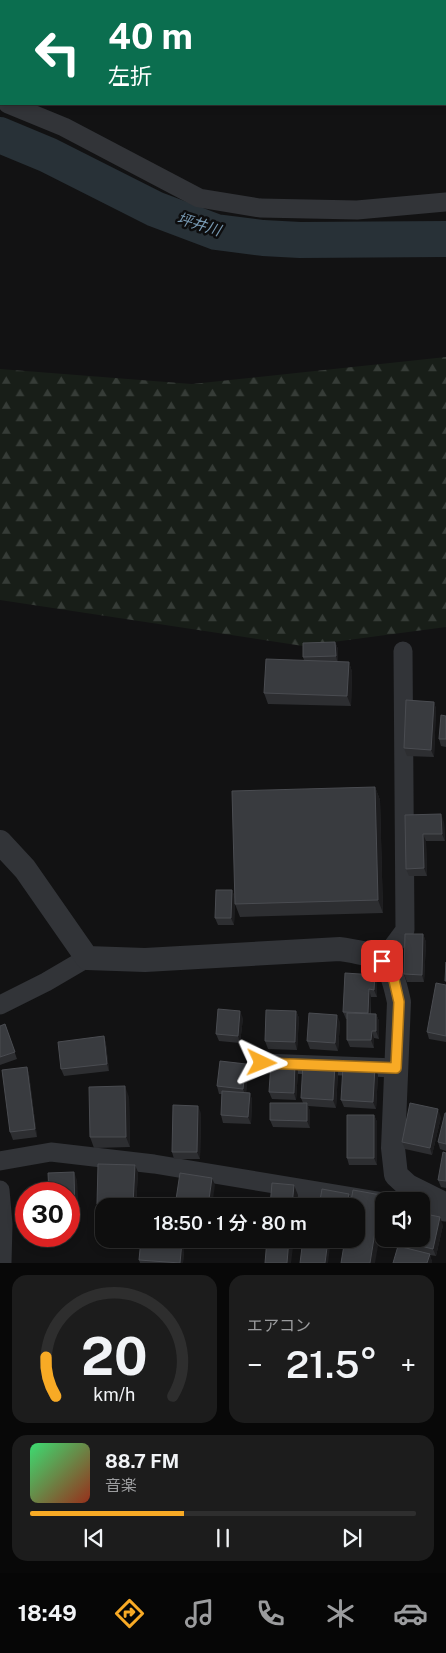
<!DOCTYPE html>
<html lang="ja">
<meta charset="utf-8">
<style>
:root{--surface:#0e0e0e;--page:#1c1c1c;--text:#f1f3f6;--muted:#9b9c9e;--line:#2e2e2e;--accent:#f8aa25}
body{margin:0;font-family:"Public Sans","Noto Sans JP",sans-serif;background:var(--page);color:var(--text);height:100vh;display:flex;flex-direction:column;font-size:19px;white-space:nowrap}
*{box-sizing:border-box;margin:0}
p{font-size:16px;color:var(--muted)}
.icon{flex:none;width:28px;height:28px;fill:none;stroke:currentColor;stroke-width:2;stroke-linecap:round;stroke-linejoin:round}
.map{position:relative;height:1263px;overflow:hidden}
.sheet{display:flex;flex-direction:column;gap:12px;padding:12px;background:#080808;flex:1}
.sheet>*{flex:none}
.hud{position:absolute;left:0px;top:0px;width:446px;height:105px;box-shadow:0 2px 8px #0003,0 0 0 1px var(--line);background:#0b6e4f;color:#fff;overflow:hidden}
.fabs{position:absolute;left:375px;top:1192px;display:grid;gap:10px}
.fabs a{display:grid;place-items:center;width:55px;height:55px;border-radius:10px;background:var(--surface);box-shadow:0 2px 8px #0003,0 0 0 1px var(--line);font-size:25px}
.speed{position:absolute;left:15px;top:1182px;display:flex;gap:10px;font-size:25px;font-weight:700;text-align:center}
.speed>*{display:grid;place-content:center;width:65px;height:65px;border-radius:50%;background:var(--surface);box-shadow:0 2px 8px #0003,0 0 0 1px var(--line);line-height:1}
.speed .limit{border:8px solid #d22;background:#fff;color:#111}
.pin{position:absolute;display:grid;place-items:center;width:42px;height:42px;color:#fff;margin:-21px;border-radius:10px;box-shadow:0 2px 8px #0006}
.me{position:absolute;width:55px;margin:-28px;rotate:92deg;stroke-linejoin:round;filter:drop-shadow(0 0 4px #0008)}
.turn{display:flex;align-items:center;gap:18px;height:105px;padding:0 25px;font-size:22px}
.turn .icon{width:65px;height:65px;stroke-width:2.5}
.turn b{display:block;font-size:35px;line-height:42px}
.big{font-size:38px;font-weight:600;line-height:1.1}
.sheet .tile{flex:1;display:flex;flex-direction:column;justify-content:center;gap:8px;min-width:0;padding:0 18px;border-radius:15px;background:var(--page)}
.sheet .dial{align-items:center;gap:0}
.dial svg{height:130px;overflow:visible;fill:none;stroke:var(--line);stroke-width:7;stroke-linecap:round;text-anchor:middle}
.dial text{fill:var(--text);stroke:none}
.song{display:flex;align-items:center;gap:15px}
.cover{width:60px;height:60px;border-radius:8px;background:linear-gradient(135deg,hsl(140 70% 55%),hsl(10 70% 35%))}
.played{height:5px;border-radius:2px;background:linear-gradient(90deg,var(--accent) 40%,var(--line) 40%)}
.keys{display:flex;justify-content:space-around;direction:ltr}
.heat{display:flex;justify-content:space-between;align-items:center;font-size:28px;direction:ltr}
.sheet .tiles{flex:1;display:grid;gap:12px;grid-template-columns:1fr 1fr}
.tile:last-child{grid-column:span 2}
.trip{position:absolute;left:95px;top:1198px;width:270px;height:50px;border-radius:15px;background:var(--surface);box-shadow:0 2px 8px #0003,0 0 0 1px var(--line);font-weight:600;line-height:50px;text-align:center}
.dock{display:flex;height:80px;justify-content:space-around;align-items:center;background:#060606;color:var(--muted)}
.dock .icon{width:35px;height:35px}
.dock .selected{color:var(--accent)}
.dock b{font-size:22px;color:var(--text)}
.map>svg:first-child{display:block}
.forest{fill:url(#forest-firs)}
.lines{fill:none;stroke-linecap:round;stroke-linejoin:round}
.river{stroke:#283137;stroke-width:36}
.minor{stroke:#323438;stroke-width:19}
.tertiary{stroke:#323438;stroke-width:24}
.wall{fill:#2d2e31}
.shaded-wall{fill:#1d1d1f}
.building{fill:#393b3f;stroke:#4a4c51}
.route-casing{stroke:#a16e18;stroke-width:12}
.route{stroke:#f8aa25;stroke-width:9}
.labels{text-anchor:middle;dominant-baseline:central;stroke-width:5;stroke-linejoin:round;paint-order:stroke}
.water-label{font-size:15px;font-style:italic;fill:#7798b1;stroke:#0d0d0e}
</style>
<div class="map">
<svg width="446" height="1263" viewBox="0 0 446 1263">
<defs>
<pattern id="forest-firs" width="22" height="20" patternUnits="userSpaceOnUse" patternTransform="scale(1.25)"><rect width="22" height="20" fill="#181e18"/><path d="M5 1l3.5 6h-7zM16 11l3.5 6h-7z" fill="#363c37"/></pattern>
</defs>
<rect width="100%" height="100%" fill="#121213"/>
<path class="forest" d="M446,357V627L303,646L0,600V369L192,384Z"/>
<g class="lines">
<path class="river" d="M0,135L48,155L155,209L216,232L263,238L300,240L446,239"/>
<path class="minor" d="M8,104L64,127L199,198L260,208L357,210L446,202
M382,961L405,930L403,651
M0,1005L46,982L87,958
M262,1063L396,1068
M0,1161L51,1152L154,1164L384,1202
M0,1190L3,1224L2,1263
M421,1208L446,1212"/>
<path class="tertiary" d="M0,842L25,869L87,958L145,960L340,949C351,951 375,954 382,961C393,971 396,989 399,1002L393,1148L396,1175L408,1186L446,1205"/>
</g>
<path class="wall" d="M335,642L338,649V662H349L352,672L351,706L268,704L264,693L304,660L303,657Z
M434,702L436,709L434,757L407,756L404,748Z
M446,716V747L441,746L439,739Z
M375,787L380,800L383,913L240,917L235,904Z
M405,815L444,822L445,841H426L427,876H409L406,869Z
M232,890L235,898L234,925H218L215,918Z
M423,934L426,942L424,982H407L404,974Z
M375,975L377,982V997H371V1014H376L379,1021V1039L374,1038V1048L350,1047L347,1040V1019H346L343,1012Z
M446,985V1042L429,1039L427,1032Z
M296,1011L299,1018L297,1050L268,1049L265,1041Z
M243,1018L240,1043L219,1041L216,1034Z
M340,1022L338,1051L310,1049L307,1041Z
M5,1024L17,1059L0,1065V1026Z
M104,1036L106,1044L109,1071L64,1076L61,1069Z
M295,1063L298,1071L296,1100L272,1099L269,1092Z
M246,1064L248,1071L246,1092L250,1093L252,1100L251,1124L223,1123L221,1115L222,1094H219L217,1086Z
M335,1065L338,1072L336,1108L308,1106L310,1111V1128L273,1127L270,1120L303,1103L301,1098Z
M27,1067L29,1074L37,1137L13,1140L10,1132Z
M375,1067L378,1075L376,1109L344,1107L341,1100Z
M129,1097L130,1147L94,1148L90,1137Z
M201,1113L200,1159H174L172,1152Z
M446,1113V1151L440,1149L438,1142Z
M374,1115L377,1122V1165H349L347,1158Z
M441,1117L432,1155L405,1149L402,1142Z
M446,1153V1188L441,1187L438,1180Z
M138,1172L136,1206H104V1212L99,1211L97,1204Z
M77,1180L78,1222H69V1194Z
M443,1225L436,1256L430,1255L432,1262L406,1248L404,1242Z
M184,1250L183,1263H140L139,1260Z"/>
<path class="shaded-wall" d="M335,642L338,649V664L336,656Z
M349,662L352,672L351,706L347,696Z
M434,702L436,709L434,757L431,750Z
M375,787L380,800L383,913L378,900Z
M441,814L444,822L445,841L442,834Z
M423,834L426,841L427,876L424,868Z
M232,890L235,898L234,925L231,918Z
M423,934L426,942L424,982L422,975Z
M375,975L377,982V997L374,990Z
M369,989L371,997L370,1020L368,1013Z
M240,1011L243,1018L240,1043L238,1036Z
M296,1011L299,1018L297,1050L295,1042Z
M376,1014L379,1021V1039L376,1031Z
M337,1015L340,1022L338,1051L335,1043Z
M372,1031L374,1038V1048L371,1040Z
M104,1036L106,1044L109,1071L107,1064Z
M295,1063L298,1071L296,1100L294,1093Z
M246,1064L248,1071L246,1097L243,1089Z
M335,1065L338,1072L336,1108L333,1100Z
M27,1067L29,1074L37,1137L35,1129Z
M375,1067L378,1075L376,1109L373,1102Z
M125,1086L129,1097L130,1147L126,1137Z
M250,1093L252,1100L251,1124L248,1117Z
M307,1103L310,1111V1128L307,1121Z
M198,1106L201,1113L200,1159L197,1152Z
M438,1109L441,1117L432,1155L430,1148Z
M374,1115L377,1122V1165L374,1158Z
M135,1165L138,1172L136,1206H134L133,1205Z
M74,1172L77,1180L78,1222L75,1214Z
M212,1178L215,1185L212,1206H208Z
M294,1185L298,1195L297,1206H292Z
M349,1194L351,1201L350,1206H346Z
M381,1195L384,1202V1212L375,1263H370Z
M440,1217L443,1225L436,1256L433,1249Z
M289,1239H294L291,1263H287Z
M328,1240L330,1247L328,1263H325Z
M182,1242L184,1250L183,1263H180Z
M430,1254L432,1262V1263H427Z"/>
<path class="building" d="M335,642L336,656L303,657V643Z
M266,659L349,662L347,696L264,693Z
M406,700L434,702L431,750L404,748Z
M441,715L446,716V739H439Z
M375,787L378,900L235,904L232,791Z
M441,814L442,834H423L424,868L406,869L405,815Z
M216,890H232L231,918H215Z
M405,934H423L422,975L404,974Z
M446,962V981H445Z
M345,973L375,975L374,990L369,989L368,1013L343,1012Z
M436,983L446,985V1036L427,1032Z
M218,1009L240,1011L238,1036L216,1034Z
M266,1010L296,1011L295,1042L265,1041Z
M309,1013L337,1015L335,1043L307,1041Z
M347,1013L376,1014V1031H372L371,1040H347Z
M5,1024L15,1052L0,1057V1026Z
M104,1036L107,1064L61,1069L58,1042Z
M220,1061L246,1064L243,1089L217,1086Z
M271,1062L295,1063L294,1093L269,1092Z
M303,1063L335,1065L333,1100L301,1098Z
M343,1066L375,1067L373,1102L341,1100Z
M27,1067L35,1129L10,1132L2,1070Z
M125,1086L126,1137H90L89,1087Z
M222,1091L250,1093L248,1117L221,1115Z
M270,1103H307V1121L270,1120Z
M410,1103L438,1109L430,1148L402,1142Z
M173,1105L198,1106L197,1152H172Z
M445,1113H446V1144L438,1142Z
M347,1115H374V1158H347Z
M443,1152L446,1153V1181L438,1180Z
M98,1164L135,1165L133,1205L97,1204Z
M74,1172L75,1214H69V1194H49L48,1173Z
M180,1173L212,1178L208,1206H175Z
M272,1183L294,1185L292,1206H270Z
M322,1189L349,1194L346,1206H319Z
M353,1190L381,1195L370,1263H341L345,1239H356V1206H350Z
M421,1213L440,1217L433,1249L404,1242V1239H421Z
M141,1239L182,1242L180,1263L139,1260Z
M267,1239H289L287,1263H265Z
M303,1239H319L328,1240L325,1263H300Z
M398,1246L430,1254L427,1263H393Z"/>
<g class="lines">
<defs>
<path id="route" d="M262,1063L396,1068L399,1002L394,980L382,961"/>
</defs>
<use href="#route" class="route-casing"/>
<use href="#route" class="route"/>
</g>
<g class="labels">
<g class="water-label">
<text transform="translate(199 224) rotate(17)">坪井川</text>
</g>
</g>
</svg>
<div class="fabs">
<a><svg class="icon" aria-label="sound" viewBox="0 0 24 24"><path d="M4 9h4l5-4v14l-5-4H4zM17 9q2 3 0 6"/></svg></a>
</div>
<div class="speed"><div class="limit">30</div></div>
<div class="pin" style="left:382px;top:961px;background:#d93025"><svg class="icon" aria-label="arrive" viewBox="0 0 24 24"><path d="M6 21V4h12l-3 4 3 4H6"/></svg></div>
<svg class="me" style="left:262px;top:1063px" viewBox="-20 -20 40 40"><path d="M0-17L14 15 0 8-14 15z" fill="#f8aa25" stroke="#fff" stroke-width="4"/></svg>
<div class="trip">18:50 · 1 分 · 80 m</div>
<div class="hud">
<div class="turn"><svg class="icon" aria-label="left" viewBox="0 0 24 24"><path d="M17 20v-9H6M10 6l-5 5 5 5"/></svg><div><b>40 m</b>左折</div></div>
</div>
</div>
<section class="sheet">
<div class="tiles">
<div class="tile dial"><svg viewBox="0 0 100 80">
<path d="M14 69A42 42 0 1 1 86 69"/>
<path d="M14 69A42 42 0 0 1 8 45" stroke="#f8aa25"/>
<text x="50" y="56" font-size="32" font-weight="700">20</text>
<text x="50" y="72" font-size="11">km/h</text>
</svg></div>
<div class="tile"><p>エアコン</p>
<div class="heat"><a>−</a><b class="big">21.5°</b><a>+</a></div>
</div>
<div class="tile">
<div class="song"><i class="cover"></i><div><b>88.7 FM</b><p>音楽</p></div></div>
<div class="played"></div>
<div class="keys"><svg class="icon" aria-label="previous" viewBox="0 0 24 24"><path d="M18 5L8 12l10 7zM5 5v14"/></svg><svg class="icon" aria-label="pause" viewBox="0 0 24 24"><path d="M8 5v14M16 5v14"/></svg><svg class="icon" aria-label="next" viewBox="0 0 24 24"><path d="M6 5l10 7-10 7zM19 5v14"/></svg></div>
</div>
</div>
</section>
<nav class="dock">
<b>18:49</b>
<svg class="icon selected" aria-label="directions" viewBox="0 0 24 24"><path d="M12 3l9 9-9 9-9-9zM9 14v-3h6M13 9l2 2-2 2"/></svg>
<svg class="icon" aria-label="music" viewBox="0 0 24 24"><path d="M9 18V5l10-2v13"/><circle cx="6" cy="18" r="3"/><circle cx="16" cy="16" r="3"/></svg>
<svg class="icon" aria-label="phone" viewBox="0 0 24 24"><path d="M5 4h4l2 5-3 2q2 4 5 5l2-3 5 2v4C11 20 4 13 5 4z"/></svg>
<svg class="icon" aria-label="climate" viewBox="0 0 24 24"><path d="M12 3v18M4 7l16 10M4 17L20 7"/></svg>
<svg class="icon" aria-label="car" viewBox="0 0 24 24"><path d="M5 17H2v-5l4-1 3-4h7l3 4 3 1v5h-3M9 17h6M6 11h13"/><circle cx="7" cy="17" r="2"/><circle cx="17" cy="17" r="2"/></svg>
</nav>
